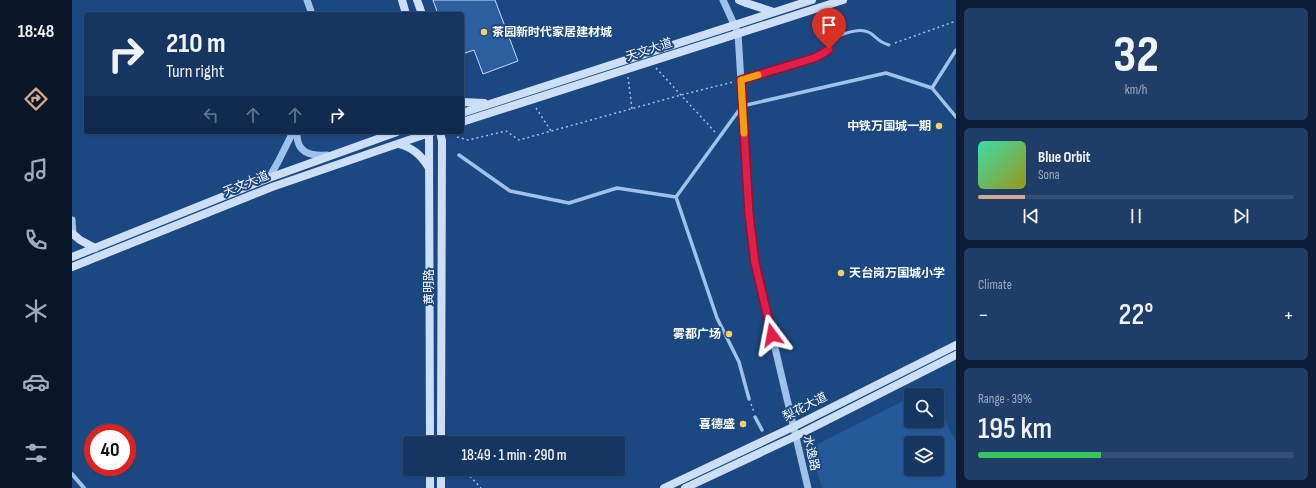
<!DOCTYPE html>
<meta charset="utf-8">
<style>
:root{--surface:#153661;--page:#1e3e67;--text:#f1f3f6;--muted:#9dabbd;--line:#345076;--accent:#d6ab8b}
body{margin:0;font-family:"Sofia Sans Condensed","Noto Sans SC",sans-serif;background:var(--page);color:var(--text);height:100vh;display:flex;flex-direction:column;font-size:15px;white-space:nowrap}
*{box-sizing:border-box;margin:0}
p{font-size:13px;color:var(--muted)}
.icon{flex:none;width:22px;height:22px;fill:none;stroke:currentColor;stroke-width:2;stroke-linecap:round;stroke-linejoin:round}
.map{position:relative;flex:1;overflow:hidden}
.side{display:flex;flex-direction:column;gap:8px;padding:8px;background:#0c1e35;width:360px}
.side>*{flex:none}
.banner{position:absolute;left:12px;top:12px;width:380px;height:122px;border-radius:4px;box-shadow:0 1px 3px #0004,0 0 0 1px var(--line);background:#153661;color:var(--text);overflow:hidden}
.fabs{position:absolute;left:832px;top:388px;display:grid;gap:8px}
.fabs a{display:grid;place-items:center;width:40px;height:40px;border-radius:4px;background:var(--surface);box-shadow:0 1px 3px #0004,0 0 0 1px var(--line);font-size:20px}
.speed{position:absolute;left:12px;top:424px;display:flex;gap:8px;font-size:20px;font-weight:700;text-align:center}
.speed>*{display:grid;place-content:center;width:52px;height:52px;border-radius:50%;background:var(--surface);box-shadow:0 1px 3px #0004,0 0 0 1px var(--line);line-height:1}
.speed .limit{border:6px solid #d22;background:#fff;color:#111}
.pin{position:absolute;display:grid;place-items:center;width:34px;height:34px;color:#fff;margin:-41px -17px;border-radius:50% 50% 50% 0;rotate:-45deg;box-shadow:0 0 4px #0007}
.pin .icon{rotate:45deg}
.me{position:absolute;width:44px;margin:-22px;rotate:347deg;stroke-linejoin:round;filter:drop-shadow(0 0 3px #0008)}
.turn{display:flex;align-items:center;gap:14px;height:84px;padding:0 16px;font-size:18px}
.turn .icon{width:52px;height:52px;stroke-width:2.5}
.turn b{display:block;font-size:28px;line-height:34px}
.lanes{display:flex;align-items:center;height:38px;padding:0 16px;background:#0003;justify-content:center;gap:20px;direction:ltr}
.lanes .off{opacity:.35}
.big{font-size:30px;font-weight:600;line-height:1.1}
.side .widget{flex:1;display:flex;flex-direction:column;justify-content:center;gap:6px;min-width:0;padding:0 14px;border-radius:6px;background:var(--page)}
.side .dial{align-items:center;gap:0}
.dial b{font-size:52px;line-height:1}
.song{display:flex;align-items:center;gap:12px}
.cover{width:48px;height:48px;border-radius:6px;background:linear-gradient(135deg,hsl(160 70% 55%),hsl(60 70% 35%))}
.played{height:4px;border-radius:2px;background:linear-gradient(90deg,var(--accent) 15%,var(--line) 15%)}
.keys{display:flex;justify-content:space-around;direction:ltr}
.heat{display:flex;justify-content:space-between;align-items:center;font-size:22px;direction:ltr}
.charge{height:6px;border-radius:3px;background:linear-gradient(90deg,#34c759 39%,var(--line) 0)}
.trip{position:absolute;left:331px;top:436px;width:222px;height:40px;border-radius:4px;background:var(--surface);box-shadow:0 1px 3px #0004,0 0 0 1px var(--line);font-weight:600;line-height:40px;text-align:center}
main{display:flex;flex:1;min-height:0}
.tabs{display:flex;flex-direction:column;width:72px;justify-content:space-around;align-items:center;background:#081627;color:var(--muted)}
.tabs .icon{width:28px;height:28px}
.tabs .on{color:var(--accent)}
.tabs b{font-size:18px;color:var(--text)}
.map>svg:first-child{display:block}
.green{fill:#255a9a;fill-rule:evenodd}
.building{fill:#2b5f9f;stroke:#c5dcf7}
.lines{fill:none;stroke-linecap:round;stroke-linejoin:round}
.path{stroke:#a0c2ea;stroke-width:1.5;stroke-dasharray:2 3;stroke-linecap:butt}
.service{stroke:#a0c2ea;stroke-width:3}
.pedestrian{stroke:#a0c2ea;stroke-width:3.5}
.minor{stroke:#a0c2ea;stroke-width:4}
.tertiary{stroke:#a0c2ea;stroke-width:7}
.secondary{stroke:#ccdff7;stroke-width:8}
.route-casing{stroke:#92132f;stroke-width:10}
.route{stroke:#e11d48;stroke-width:7}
.slow{stroke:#f59e0b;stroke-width:7}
.poi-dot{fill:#facd5e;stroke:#1c4881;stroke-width:1.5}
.labels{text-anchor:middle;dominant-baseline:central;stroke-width:4;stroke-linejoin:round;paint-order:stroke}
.poi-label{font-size:12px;font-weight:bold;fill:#fff;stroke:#1c4881;text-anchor:end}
.street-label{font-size:12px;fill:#fff;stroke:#1c4881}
</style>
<main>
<nav class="tabs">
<b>18:48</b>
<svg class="icon on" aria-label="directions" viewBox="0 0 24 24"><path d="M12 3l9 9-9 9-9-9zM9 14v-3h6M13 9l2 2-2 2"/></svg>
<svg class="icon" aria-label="music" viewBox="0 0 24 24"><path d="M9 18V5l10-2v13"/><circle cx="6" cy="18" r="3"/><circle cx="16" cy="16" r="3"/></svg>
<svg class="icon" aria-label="phone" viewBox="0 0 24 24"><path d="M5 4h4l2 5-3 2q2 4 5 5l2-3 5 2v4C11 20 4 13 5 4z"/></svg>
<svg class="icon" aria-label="climate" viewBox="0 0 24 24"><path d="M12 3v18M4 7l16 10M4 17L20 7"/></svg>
<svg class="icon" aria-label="car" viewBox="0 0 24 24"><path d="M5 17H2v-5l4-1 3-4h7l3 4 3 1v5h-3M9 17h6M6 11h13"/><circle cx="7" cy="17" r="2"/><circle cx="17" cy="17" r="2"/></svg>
<svg class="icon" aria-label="filters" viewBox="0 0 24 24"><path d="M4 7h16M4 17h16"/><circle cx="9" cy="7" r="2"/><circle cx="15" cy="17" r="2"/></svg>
</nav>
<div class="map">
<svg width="884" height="488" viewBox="0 0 884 488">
<rect width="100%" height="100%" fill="#1c4881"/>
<path class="green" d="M839,397V421H865V406L884,442V488H750L738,448ZM839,443H865V469H839Z"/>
<path class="building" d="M361,0H423L446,61L411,74L402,50L390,54V14H366Z"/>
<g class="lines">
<path class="path" d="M823,43L884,21
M584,68L644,133
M556,77L560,109
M464,108L479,131
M385,137L396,140L434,131L447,140L609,95L661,82
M679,404L682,412
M391,469L409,488"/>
<path class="service" d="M669,80L742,58L752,53L757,49L762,37C775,33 790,26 801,35C808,41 808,42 817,45"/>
<path class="pedestrian" d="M860,88L884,50
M387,155L438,191L497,203L545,188L604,197L645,318L667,362L677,399
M604,197L670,106L814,73L860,88L884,117
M683,417L690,430"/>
<path class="minor" d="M0,474L12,488"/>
<path class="tertiary" d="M235,0L240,14
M651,0L666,33L677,214L683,263L736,488
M225,132C224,153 238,156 255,155
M197,178L206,162L221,132
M0,220L1,234"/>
<path class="secondary" d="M330,0L334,14
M345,0L350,14
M667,0L674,3L702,12
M390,102L412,103
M390,113L740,0
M390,122L771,0
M357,132L358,443
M368,132L370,141L369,443
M327,144C341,148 349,155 357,168
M1,234L8,240L23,248
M0,257L197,178L325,132
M0,267L200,187L360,132
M358,469V488
M369,488V469
M592,488L721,427L884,345
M613,488L724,436L884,355"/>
</g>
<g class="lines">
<defs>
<path id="route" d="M700,335L683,263L677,214L669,80L742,58L752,53L757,49"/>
</defs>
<use href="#route" class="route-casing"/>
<use href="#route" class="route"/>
<path class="slow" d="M672,133L669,80L686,75"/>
</g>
<g class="poi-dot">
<circle cx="412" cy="32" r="4"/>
<circle cx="867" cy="126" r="4"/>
<circle cx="769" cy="273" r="4"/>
<circle cx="657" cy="334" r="4"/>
<circle cx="671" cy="424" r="4"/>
</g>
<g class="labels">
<g class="poi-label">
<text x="420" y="32" text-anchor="start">茶园新时代家居建材城</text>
<text x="859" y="126">中铁万国城一期</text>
<text x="777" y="273" text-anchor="start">天台岗万国城小学</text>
<text x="649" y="334">雾都广场</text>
<text x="663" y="424">喜德盛</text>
</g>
<g class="street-label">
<text transform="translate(577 50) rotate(-18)">天文大道</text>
<text transform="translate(174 184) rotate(-22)">天文大道</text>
<text transform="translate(357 287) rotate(-90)">黄明路</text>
<text transform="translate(733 407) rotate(-27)">梨花大道</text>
<text transform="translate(739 453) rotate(77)">水逸路</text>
</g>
</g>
</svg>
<div class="fabs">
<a><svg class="icon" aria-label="search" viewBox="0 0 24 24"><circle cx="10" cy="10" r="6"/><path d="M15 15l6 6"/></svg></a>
<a><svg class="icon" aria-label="layers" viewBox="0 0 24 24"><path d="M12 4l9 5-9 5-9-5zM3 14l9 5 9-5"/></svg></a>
</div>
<div class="speed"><div class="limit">40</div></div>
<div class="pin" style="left:757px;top:49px;background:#d93025"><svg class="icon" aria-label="arrive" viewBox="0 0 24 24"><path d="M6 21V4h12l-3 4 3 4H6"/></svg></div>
<svg class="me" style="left:700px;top:335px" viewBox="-20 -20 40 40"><path d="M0-17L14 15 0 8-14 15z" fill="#e11d48" stroke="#fff" stroke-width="4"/></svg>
<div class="trip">18:49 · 1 min · 290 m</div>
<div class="banner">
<div class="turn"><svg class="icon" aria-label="right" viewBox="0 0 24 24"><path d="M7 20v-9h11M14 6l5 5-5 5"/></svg><div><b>210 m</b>Turn right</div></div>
<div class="lanes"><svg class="icon off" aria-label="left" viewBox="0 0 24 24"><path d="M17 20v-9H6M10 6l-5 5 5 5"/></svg><svg class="icon off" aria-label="ahead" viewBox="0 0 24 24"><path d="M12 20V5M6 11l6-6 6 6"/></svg><svg class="icon off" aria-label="ahead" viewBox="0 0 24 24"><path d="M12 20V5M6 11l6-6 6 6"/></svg><svg class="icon" aria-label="right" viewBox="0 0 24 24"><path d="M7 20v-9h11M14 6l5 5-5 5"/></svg></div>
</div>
</div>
<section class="side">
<div class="widget dial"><b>32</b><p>km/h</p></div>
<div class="widget">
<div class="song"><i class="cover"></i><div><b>Blue Orbit</b><p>Sona</p></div></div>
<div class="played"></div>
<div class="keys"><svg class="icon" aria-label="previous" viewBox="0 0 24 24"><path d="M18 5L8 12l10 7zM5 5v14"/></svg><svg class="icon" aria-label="pause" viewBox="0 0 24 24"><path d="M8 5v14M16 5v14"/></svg><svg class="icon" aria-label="next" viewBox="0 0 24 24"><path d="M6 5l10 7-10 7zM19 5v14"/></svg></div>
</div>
<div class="widget"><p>Climate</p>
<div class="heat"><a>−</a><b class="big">22°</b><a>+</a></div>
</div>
<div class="widget"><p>Range · 39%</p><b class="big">195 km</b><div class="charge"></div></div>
</section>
</main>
